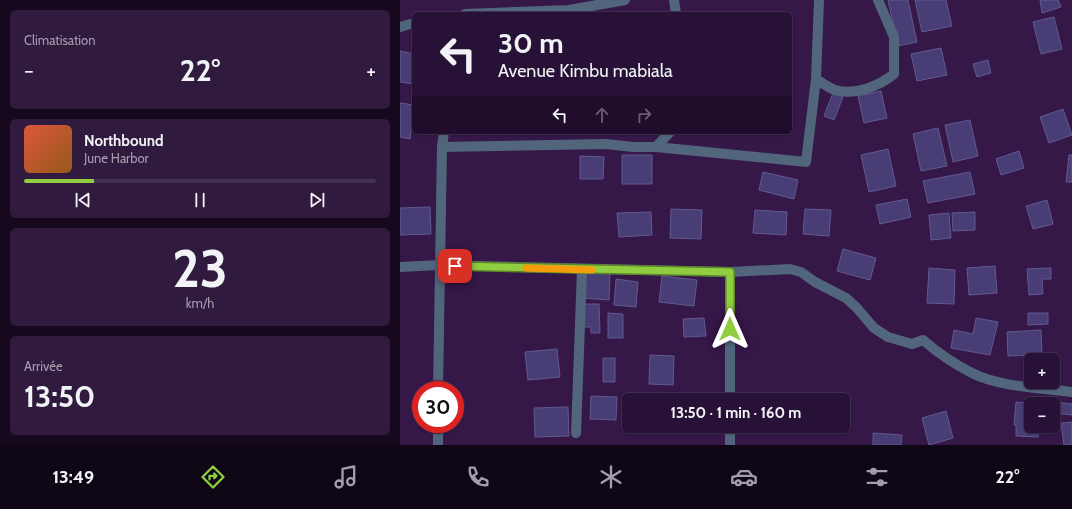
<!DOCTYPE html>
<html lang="fr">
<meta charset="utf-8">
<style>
:root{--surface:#281136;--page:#301a3e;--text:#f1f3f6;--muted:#a59dad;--line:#443151;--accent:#90cd41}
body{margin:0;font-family:Cabin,sans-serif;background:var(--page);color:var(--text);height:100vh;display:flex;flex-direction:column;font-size:15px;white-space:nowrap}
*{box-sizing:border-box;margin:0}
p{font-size:13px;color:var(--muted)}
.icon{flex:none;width:22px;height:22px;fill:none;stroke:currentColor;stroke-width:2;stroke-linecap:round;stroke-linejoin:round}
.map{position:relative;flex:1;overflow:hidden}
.drawer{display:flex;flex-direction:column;gap:10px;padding:10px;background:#16091e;width:400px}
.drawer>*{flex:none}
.top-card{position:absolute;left:12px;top:12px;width:380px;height:122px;border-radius:6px;box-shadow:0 1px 3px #0004,0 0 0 1px var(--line);background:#281136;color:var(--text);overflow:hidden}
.buttons{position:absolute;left:624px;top:353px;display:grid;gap:8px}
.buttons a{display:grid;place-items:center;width:36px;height:36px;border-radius:6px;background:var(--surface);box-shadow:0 1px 3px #0004,0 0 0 1px var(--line);font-size:20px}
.speed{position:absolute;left:12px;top:381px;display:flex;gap:8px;font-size:20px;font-weight:700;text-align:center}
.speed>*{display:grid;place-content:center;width:52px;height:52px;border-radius:50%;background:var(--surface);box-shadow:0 1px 3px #0004,0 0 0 1px var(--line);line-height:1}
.speed .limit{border:6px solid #d22;background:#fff;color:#111}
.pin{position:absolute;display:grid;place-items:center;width:34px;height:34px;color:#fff;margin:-17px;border-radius:8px;box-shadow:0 2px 6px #0006}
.me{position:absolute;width:44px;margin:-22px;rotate:0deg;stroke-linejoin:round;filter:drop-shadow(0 0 3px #0008)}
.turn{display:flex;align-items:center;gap:14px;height:84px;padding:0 20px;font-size:18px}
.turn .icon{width:52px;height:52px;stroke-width:2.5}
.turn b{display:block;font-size:28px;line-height:34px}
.lanes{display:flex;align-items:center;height:38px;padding:0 20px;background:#0003;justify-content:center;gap:20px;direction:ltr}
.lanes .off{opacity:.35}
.big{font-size:30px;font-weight:700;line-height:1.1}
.drawer .card{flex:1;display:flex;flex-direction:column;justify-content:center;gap:6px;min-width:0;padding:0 14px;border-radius:6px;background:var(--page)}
.drawer .dial{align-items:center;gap:0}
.dial b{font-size:52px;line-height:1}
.song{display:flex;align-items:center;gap:12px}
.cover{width:48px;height:48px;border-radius:6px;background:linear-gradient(135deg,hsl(10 70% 55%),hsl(30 70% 35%))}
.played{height:4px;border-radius:2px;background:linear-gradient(90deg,var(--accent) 20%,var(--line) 20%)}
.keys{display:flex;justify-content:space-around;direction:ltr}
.heat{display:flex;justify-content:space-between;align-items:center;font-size:22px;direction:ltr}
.trip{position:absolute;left:222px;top:393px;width:228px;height:40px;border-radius:6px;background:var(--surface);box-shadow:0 1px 3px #0004,0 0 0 1px var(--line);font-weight:700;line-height:40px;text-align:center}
.dock{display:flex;height:64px;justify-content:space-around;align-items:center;background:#100716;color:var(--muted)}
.dock .icon{width:28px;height:28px}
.dock .selected{color:var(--accent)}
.dock b{font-size:18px;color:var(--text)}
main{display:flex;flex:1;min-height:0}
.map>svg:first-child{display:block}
.building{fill:#483e75;stroke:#625992}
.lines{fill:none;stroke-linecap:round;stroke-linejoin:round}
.minor{stroke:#51667c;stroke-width:10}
.route-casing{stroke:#5e852a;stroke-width:10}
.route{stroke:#90cd41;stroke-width:7}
.slow{stroke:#f59e0b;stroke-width:7}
</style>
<main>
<section class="drawer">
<div class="card"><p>Climatisation</p>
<div class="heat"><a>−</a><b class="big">22°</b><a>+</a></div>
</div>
<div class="card">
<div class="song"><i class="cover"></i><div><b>Northbound</b><p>June Harbor</p></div></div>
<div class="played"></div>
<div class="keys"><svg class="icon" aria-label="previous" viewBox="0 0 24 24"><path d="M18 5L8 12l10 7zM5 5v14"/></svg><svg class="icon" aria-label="pause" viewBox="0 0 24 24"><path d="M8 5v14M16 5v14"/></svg><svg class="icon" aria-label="next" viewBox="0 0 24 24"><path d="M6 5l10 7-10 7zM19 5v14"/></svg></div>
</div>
<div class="card dial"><b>23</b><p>km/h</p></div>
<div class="card"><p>Arrivée</p><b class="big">13:50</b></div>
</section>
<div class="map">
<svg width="672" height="445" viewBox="0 0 672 445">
<rect width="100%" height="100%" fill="#351748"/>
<path class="building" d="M488,0H508L517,42L498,46Z
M515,0H546L552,26L522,32Z
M640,0H658L661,7L642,13Z
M654,17L662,49L641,54L633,22Z
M541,48L547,75L517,81L511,54Z
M0,51L14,54V84L0,82Z
M588,60L591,73L577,77L573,64Z
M481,91L487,118L464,123L458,96Z
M433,93L443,97L434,120L424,116Z
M0,103L14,105V123H12L10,139L0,137Z
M663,109L672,135L649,143L640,117Z
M570,120L578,156L553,162L545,125Z
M538,128L547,166L521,171L513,134Z
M488,149L496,186L469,192L461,155Z
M619,151L624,168L601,175L596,159Z
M222,155H252V184H222Z
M669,155H672V182H666Z
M180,156L204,157L203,179H180Z
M363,172L398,180L394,199L359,190Z
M570,172L575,194L528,203L523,181Z
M507,199L511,217L480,224L476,205Z
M647,200L653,224L633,229L626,206Z
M30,207L31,234L0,235V208Z
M271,209L302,210L301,239L270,238Z
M405,209L431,210L429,236L403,234Z
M355,210L387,212L386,235L353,233Z
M251,212L252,235L219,237L217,213Z
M575,212V230L553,231L552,213Z
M549,213L551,238L531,240L529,215Z
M443,249L476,258L470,280L437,271Z
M595,266L597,293L569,295L567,268Z
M529,268L555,270L554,304L527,303Z
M651,268V279H642L643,294L629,295L627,269Z
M183,272L210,273L209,300L182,298Z
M262,276L297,280L294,306L259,302Z
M216,279L238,282L236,307L214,305Z
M183,304H199L200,333H191V327H183Z
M208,313L223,314V338H208Z
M628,313H648V324L628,325Z
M304,318L306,336L284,337L283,319Z
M576,318L598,322L590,355L551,348L554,330L573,334Z
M641,330L642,355L608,356L607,332Z
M157,349L160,377L128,380L125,352Z
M250,355L274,356L273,385L249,384Z
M203,358H215V382H203Z
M230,393H239V400H230Z
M191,396L217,397L216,420L190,419Z
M616,402L636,404H631V426H639L638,437L616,436V425H614Z
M656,402L672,404V415L655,413Z
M168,407L169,436L135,437L134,408Z
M546,411L553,438L529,445L522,418Z
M672,422V445H664L661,423Z
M473,433L502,435L501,445H473Z"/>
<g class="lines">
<path class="minor" d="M274,0L276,14
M419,0L416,79C422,83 429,88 435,90C455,96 479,86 494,74V37L478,0
M65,14L169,10L225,0
M0,27L14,23
M42,147L206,144L233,147H256L270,132
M256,147L406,162L416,79
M0,267L39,265L330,272L390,269L401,272L415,282L446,298L456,307L474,328L488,337L512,344L523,340C538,353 554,364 572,373C599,387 642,388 672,392
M330,272V400
M38,390L42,147L44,132
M330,426V445
M176,433L182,269
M38,445V424"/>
</g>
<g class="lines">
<defs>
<path id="route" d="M55,266L330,272V329"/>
</defs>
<use href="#route" class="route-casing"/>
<use href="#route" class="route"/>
<path class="slow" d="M126,268L192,270"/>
</g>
</svg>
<div class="buttons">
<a>+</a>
<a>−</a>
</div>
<div class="speed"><div class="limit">30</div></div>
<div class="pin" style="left:55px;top:266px;background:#d93025"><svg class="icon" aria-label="arrive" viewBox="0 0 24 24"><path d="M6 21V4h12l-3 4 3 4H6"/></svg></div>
<svg class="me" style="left:330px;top:329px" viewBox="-20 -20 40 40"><path d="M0-17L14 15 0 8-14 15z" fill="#90cd41" stroke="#fff" stroke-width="4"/></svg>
<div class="trip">13:50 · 1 min · 160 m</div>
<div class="top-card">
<div class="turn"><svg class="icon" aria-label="left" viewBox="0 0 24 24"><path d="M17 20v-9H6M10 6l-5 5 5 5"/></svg><div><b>30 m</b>Avenue Kimbu mabiala</div></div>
<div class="lanes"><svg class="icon" aria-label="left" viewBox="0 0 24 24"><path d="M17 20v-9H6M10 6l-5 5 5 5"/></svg><svg class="icon off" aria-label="ahead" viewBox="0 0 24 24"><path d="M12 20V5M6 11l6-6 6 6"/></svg><svg class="icon off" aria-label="right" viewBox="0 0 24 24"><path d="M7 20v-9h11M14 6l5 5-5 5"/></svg></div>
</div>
</div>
</main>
<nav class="dock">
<b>13:49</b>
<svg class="icon selected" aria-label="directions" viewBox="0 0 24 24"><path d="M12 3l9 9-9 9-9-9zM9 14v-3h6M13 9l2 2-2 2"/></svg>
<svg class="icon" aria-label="music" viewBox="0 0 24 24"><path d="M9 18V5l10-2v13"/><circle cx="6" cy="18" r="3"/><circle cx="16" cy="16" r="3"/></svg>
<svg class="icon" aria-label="phone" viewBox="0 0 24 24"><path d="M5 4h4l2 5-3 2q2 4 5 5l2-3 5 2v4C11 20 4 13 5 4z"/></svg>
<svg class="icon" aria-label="climate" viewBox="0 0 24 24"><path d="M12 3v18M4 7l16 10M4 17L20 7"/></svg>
<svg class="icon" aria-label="car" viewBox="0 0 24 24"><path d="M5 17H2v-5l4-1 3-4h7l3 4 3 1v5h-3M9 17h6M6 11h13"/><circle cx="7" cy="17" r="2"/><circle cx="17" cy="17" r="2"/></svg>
<svg class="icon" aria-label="filters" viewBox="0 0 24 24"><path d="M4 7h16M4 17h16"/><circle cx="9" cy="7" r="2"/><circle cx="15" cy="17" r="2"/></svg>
<b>22°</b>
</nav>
